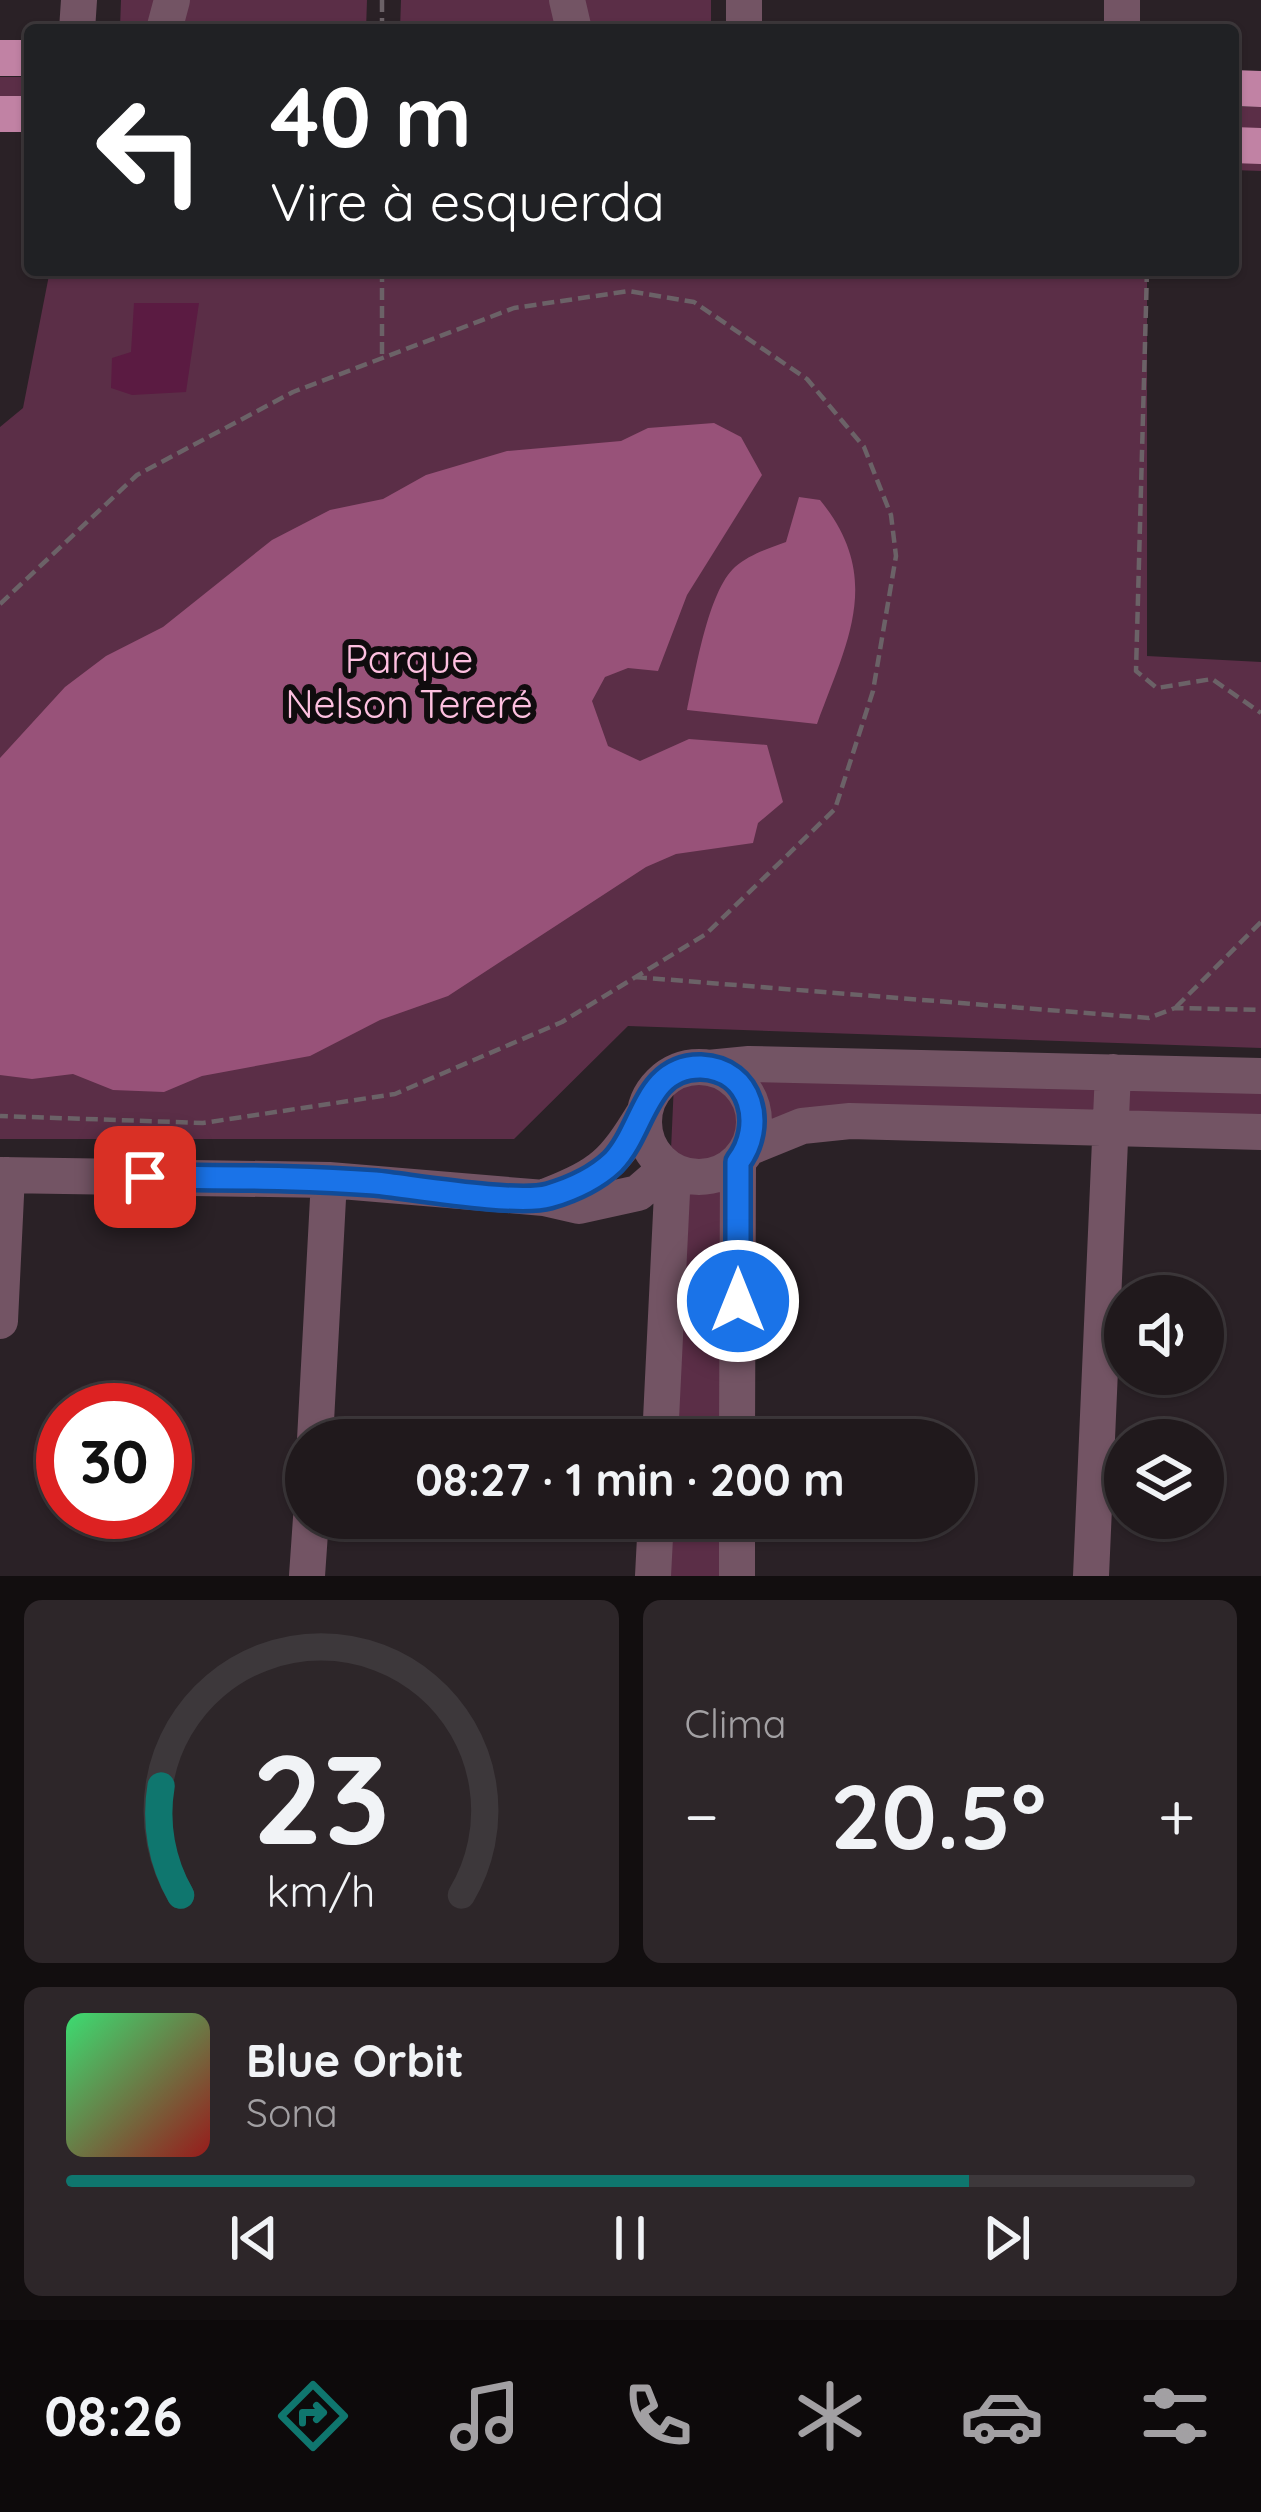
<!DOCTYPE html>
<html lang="pt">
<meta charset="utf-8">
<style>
:root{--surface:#20191c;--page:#2d2629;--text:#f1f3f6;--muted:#a2a0a3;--line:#3d383b;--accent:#0f766e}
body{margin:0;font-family:Quicksand,sans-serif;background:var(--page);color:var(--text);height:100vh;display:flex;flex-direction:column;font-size:45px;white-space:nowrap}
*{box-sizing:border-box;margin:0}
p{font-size:39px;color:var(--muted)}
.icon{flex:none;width:66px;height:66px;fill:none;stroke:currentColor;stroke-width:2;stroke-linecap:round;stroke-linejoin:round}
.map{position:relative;height:1576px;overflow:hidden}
.details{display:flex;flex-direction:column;gap:24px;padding:24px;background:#120e0f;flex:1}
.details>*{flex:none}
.top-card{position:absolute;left:24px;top:24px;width:1215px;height:252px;border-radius:12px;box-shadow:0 3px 9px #0004,0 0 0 3px var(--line);background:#202124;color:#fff;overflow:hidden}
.buttons{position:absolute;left:1104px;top:1275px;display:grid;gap:24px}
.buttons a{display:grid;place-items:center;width:120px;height:120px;border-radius:50%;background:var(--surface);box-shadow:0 3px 9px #0004,0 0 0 3px var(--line);font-size:60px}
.speed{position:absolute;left:36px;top:1383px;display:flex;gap:24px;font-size:60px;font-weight:700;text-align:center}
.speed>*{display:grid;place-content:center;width:156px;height:156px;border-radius:50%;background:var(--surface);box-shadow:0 3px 9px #0004,0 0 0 3px var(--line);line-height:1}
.speed .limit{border:18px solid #d22;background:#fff;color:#111}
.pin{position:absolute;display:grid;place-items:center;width:102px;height:102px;color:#fff;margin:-51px;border-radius:24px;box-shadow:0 6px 18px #0006}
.me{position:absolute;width:132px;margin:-66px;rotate:0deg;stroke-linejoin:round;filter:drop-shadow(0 0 9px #0008)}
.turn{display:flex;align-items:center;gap:42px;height:252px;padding:0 48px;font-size:54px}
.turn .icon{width:156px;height:156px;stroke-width:2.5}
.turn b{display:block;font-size:84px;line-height:102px}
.big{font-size:90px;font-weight:700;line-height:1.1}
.details .card{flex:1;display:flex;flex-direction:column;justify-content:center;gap:18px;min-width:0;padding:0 42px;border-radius:18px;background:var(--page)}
.details .dial{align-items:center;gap:0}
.dial svg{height:312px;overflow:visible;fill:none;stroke:var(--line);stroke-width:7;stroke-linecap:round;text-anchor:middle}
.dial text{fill:var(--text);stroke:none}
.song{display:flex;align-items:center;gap:36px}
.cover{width:144px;height:144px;border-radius:18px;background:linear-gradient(135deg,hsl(140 70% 55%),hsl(0 70% 35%))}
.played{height:12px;border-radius:6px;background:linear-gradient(90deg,var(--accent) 80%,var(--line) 80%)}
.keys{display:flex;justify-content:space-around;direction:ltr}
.heat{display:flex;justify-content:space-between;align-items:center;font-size:66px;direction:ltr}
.details .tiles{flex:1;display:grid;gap:24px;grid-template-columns:1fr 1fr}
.card:last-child{grid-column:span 2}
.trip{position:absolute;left:285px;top:1419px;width:690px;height:120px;border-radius:60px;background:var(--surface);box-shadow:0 3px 9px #0004,0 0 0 3px var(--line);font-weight:700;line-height:120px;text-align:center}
.menu{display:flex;height:192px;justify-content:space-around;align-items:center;background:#0d0a0b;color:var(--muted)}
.menu .icon{width:84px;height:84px}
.menu .on{color:var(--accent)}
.menu b{font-size:54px;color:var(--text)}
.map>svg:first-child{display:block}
.green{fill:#5b2e47}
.water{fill:#985279}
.building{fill:#5b1b42}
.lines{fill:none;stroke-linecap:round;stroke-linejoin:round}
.path{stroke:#6b6267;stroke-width:4.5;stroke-dasharray:12 6;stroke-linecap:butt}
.minor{stroke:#735464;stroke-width:36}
.major{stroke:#c182a4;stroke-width:36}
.route-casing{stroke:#114b97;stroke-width:30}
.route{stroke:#1a73e8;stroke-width:21}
.labels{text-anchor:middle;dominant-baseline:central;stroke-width:12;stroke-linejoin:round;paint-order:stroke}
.park-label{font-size:39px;fill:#fec0e0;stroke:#100c0e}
</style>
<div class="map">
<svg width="1261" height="1576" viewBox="0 0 1261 1576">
<rect width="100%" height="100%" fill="#2a2126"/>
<path class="green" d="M121,0H162L151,29L120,28Z
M178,0H367L366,30L171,29Z
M401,0H559L570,30H400Z
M573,0H711V30H582Z
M0,77H30V124H0Z
M1233,107H1261V171L1233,170Z
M50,270H1147V656L1261,662V1048L628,1026L514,1139H0V427L23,408Z
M718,1058L1261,1063V1116L754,1127L743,1440H658L674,1083Z
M655,1518H741L739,1576H652Z"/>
<path class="water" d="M714,423L741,437L762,475L687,595L658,671L628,668L605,677L592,701L608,746L640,761L689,739L767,745L783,802L758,823L753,843L676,854L646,867L448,996L380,1020L310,1056L202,1076L164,1092L113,1090L73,1074L32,1079L0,1075V758L65,687L106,656L163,627L272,540L330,510L383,499L426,475L507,451L621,441L648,428Z
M799,497L820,500C884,578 847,642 817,724L687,710C695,674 708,591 735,567C750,554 767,549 786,542Z"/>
<path class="building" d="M134,303H199L186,392L132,395L111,388L112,358L131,352Z"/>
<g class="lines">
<path class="path" d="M382,30V0
M382,270V358
M1147,270L1136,671L1157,688L1212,679L1261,713
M0,604L137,475L293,392L514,308L629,291L694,302L807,379L864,447L891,515L896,556L873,691L835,809L706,934L562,1022L395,1094L203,1123L0,1116
M635,977L1149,1018L1175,1008L1261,1010
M1176,1007L1261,922"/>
<path class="minor" d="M567,0L574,30
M77,30L79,0
M164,30L172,0
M744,30V0
M1122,30V0
M644 1122a55 55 0 1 1 110 0a55 55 0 1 1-110 0Z
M708,1068L749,1064L1261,1076
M748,1148L802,1126L850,1121L1261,1132
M0,1175L329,1180L544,1198L579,1206L638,1193L667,1168
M547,1196C602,1174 613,1164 644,1113
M0,1321L7,1175
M315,1440L329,1180
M660,1440L673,1172
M737,1440L738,1162
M307,1576L311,1518
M653,1576L656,1518
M737,1576V1518
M1091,1576L1113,1072"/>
<path class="major" d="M0,58H30
M1233,88L1261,89
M0,114H30
M1233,145L1261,146"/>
</g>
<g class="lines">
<defs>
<path id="route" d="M145,1177C221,1178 298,1177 375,1183C413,1187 517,1205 549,1196C573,1189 595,1179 613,1162C644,1130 645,1066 701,1067C753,1069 765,1127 738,1162V1301"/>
</defs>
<use href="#route" class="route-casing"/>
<use href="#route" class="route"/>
</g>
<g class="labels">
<g class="park-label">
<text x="409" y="658">Parque<tspan x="409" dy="45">Nelson Tereré</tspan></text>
</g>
</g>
</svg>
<div class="buttons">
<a><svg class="icon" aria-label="sound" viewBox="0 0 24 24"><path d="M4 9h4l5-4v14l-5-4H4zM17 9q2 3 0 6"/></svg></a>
<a><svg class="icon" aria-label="layers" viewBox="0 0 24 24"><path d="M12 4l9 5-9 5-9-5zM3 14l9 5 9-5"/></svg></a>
</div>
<div class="speed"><div class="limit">30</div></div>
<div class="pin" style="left:145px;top:1177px;background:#d93025"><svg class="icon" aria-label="arrive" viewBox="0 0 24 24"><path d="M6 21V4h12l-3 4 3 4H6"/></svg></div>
<svg class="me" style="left:738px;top:1301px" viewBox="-20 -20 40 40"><circle r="17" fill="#1a73e8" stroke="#fff" stroke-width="3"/><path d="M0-11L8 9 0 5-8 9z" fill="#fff"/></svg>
<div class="trip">08:27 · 1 min · 200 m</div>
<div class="top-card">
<div class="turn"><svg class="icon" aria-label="left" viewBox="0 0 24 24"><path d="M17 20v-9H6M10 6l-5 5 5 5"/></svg><div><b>40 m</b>Vire à esquerda</div></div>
</div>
</div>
<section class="details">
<div class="tiles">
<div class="card dial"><svg viewBox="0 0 100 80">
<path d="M14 69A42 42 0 1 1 86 69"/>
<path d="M14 69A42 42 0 0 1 9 41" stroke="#0f766e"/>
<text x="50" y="56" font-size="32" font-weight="700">23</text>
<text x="50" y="72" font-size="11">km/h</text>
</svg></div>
<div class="card"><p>Clima</p>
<div class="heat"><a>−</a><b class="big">20.5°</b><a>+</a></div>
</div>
<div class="card">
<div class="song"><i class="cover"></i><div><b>Blue Orbit</b><p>Sona</p></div></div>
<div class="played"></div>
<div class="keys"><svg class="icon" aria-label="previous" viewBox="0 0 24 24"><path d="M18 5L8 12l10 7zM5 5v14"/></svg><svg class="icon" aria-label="pause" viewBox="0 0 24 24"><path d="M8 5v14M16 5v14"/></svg><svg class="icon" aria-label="next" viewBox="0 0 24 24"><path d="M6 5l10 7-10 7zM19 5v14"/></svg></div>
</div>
</div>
</section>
<nav class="menu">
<b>08:26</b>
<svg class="icon on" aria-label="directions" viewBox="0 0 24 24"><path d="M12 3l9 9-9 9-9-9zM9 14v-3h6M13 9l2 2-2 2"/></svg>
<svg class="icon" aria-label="music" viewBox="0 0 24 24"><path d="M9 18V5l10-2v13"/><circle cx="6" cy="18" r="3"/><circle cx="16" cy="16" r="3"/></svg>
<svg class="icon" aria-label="phone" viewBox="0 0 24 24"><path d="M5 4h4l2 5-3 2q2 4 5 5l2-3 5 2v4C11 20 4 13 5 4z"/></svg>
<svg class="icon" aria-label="climate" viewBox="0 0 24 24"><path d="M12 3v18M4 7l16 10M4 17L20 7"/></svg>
<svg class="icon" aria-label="car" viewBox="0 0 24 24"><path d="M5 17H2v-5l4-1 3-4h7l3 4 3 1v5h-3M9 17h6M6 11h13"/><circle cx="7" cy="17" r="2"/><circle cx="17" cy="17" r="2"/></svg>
<svg class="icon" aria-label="filters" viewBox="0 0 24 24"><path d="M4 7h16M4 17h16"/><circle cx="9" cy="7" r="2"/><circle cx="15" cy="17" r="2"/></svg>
</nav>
